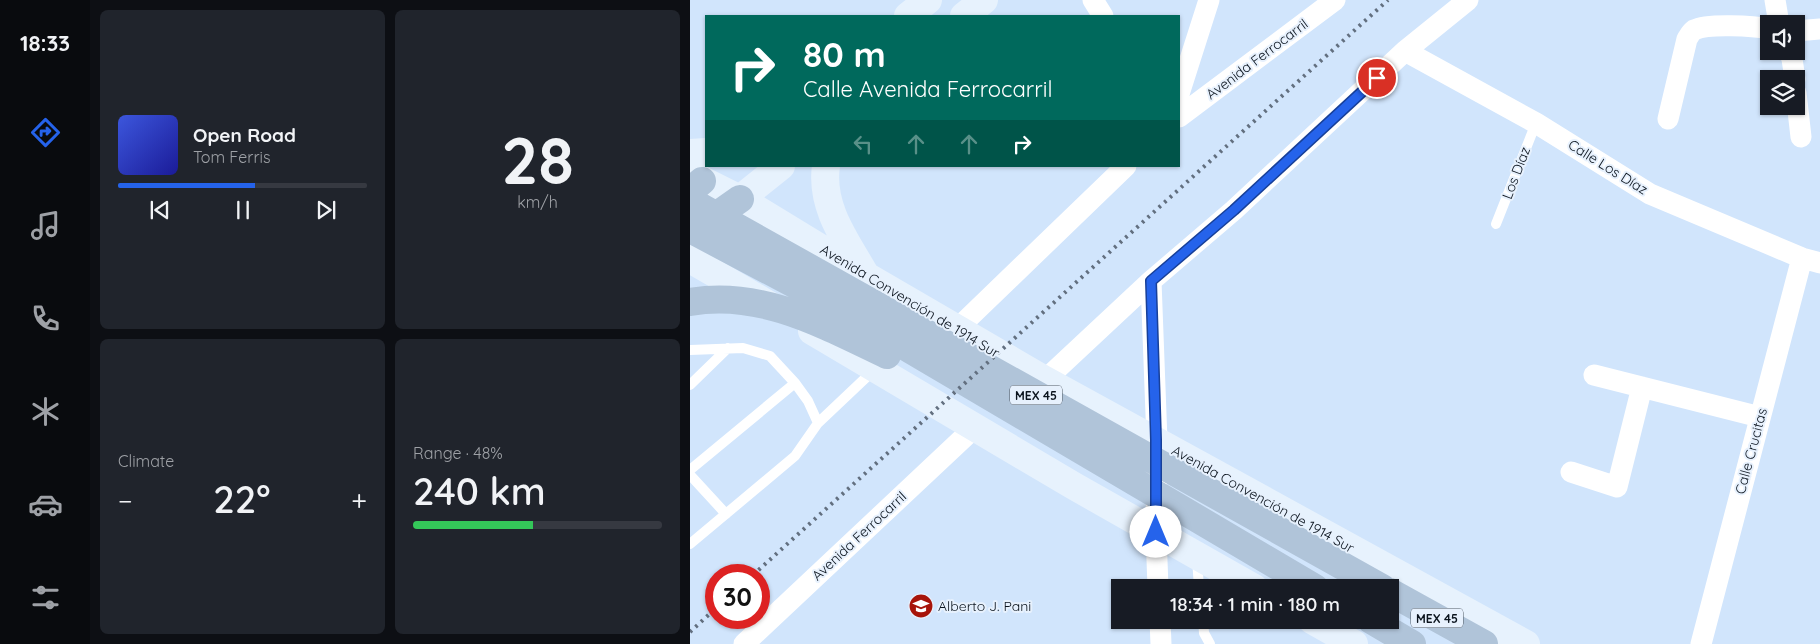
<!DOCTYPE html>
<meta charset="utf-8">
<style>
:root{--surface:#171b24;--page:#20242c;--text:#f1f3f6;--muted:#9ea1a6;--line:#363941;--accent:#2563eb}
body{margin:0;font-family:Quicksand,sans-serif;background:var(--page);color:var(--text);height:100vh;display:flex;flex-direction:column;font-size:19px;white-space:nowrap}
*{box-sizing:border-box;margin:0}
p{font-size:16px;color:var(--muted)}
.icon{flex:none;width:28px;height:28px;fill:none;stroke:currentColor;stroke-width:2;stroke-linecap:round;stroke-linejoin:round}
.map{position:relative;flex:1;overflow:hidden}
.drawer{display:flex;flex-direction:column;gap:10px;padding:10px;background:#0d0f14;width:600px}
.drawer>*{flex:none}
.banner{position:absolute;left:15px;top:15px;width:475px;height:152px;border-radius:0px;box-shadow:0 1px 4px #0004;background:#00695c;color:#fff;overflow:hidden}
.tools{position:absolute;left:1070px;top:15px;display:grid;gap:10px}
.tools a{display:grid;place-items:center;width:45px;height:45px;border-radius:0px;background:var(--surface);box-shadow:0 1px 4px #0004;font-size:25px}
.speed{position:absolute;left:15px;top:564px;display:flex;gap:10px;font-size:25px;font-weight:700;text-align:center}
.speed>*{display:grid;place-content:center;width:65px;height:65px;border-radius:50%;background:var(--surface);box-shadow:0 1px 4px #0004;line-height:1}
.speed .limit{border:8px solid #d22;background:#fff;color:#111}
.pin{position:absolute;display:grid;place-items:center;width:42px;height:42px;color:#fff;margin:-21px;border:2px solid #fff;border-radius:50%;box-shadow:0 1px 5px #0007}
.me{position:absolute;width:55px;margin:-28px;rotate:0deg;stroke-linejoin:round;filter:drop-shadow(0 0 4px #0008)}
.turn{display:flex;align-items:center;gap:18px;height:105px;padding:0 15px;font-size:22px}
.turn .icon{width:65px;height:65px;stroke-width:2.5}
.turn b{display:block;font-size:35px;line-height:42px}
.lanes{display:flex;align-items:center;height:48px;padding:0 15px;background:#0003;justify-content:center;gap:25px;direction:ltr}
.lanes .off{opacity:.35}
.big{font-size:38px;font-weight:600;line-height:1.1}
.drawer .tile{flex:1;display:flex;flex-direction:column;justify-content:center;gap:8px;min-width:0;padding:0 18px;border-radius:8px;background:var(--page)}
.drawer .dial{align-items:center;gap:0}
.dial b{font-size:65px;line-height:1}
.song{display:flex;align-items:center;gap:15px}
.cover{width:60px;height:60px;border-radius:8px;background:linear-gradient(135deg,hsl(230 70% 55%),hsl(240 70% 35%))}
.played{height:5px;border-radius:2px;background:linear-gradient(90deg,var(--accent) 55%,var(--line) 55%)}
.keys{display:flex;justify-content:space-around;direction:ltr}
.heat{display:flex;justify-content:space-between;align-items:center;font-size:28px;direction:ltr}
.charge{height:8px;border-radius:4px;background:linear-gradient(90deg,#34c759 48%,var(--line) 0)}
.drawer .tiles{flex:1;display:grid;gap:10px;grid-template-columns:repeat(2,1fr)}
.trip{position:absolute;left:421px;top:579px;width:288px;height:50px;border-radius:0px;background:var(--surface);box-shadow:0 1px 4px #0004;font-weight:600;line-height:50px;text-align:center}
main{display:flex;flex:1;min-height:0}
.tab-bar{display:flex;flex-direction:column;width:90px;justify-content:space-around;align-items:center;background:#090b0e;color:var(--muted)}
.tab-bar .icon{width:35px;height:35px}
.tab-bar .active{color:var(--accent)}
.tab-bar b{font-size:22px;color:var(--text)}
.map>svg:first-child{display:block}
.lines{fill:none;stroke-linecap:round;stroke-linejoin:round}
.service{stroke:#fff;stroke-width:10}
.minor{stroke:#fff;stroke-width:21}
.secondary{stroke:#e7f2fd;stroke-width:28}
.primary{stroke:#b0c4d9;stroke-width:28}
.rail{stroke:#626f7f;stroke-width:4;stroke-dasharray:2.5 5;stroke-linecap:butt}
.route-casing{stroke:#184099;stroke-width:12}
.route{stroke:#2563eb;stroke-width:9}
.labels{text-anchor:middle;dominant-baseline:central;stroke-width:4;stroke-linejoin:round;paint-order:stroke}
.shield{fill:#e7f1fd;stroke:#4d5661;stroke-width:1}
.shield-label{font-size:12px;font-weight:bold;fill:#0b141e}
.street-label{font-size:14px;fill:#0b141e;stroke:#e7f1fd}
.poi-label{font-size:14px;fill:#0b141e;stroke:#e7f1fd;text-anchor:start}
</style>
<main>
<nav class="tab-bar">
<b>18:33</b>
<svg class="icon active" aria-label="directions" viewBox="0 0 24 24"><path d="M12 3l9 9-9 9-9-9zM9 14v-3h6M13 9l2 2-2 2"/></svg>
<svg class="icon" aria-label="music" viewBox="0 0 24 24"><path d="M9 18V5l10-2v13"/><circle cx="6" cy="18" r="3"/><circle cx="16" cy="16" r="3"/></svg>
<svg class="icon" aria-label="phone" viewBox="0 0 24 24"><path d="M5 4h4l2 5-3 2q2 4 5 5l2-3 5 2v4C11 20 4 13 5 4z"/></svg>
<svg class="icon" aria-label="climate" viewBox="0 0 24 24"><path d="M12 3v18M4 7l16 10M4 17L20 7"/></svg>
<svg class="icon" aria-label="car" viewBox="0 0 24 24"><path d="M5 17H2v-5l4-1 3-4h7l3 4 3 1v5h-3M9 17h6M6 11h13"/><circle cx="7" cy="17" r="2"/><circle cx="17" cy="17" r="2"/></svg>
<svg class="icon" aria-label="filters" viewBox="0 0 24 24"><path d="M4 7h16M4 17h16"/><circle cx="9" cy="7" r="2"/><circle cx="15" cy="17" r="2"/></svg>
</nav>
<section class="drawer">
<div class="tiles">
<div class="tile">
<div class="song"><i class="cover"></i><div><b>Open Road</b><p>Tom Ferris</p></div></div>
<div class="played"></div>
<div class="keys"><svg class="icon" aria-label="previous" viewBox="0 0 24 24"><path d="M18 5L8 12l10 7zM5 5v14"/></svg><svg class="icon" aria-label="pause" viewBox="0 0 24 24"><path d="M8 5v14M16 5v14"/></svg><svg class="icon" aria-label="next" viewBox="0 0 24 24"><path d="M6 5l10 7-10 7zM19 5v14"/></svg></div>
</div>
<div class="tile dial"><b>28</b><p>km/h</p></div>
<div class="tile"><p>Climate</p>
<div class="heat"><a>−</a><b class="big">22°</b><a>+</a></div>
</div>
<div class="tile"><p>Range · 48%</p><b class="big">240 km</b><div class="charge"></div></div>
</div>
</section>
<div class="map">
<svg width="1130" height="644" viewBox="0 0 1130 644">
<rect width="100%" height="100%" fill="#d1e5fc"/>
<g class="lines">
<path class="service" d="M806,224L846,123
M0,350L53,348L80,356L105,383L118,401L128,423
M0,385L38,348
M0,470L105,383
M0,475L36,514
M0,544L105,456L128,423L184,370
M507,558L509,588
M513,620L514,633L520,644"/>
<path class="minor" d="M403,0L413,16
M1085,0L1089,24
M1106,31L1130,29
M715,51L846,123L960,194L1112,258L1130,263
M1099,51L1102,59L1105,79
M1106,93L1111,137
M489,94L519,0
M489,117L645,0
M978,119L997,39C999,36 1001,32 1004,30C1018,23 1064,26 1079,29
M461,281L467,441L466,532L468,588
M267,329L436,166
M904,375L1070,417
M355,380L461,281L544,210L715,51L778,0
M881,472L927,487L952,387
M470,620L471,644
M54,644L284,428
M1011,644L1112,258"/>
<path class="secondary" d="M218,16L238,0
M274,16L294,0
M0,153L16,152
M136,166C130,207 156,241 175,274
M0,174L50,199L178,277L355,380L836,644
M50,199L91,166
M0,259L81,306
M122,331L384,486L564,588
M622,620L664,644"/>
<path class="primary" d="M0,191L12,181
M0,201L692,588
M13,225L50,199
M0,229L142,304L201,338L625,588
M0,302C70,289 136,326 197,355
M700,592L794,644
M681,620L722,644"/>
<path class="rail" d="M63,575L698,0
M0,632L26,608"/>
</g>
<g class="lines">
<defs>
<path id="route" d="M466,532V440L461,281L544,210L687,78"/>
</defs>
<use href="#route" class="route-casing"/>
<use href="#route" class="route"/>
</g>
<defs>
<symbol id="school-disc" viewBox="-11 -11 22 22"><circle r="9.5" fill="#a7140a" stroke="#e7f1fd"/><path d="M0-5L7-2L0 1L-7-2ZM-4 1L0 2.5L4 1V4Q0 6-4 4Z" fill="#fff"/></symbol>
</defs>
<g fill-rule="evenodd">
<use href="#school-disc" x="217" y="592" width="28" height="28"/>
</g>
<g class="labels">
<g class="shield">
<rect x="320" y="385.5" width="52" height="19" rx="4"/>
<rect x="721" y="608.5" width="52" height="19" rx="4"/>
</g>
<g class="shield-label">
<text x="346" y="395">MEX 45</text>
<text x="747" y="618">MEX 45</text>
</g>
<g class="street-label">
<text transform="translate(567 59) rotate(-37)">Avenida Ferrocarril</text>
<text transform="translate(918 167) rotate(32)">Calle Los Díaz</text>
<text transform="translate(826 173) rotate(-69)">Los Díaz</text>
<text transform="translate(220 301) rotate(31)">Avenida Convención de 1914 Sur</text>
<text transform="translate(1061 451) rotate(-75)">Calle Crucitas</text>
<text transform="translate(573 499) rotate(29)">Avenida Convención de 1914 Sur</text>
<text transform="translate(169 536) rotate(-43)">Avenida Ferrocarril</text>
</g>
<g class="poi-label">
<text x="248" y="606">Alberto J. Pani</text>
</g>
</g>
</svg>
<div class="tools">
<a><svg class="icon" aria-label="sound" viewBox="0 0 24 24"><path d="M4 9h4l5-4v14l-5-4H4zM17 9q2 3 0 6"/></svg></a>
<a><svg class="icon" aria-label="layers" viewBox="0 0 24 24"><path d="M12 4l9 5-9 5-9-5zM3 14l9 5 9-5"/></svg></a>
</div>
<div class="speed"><div class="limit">30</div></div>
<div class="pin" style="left:687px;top:78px;background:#d93025"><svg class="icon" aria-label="arrive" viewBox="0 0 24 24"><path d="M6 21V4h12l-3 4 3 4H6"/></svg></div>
<svg class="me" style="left:466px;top:532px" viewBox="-20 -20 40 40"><circle r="19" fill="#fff"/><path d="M0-13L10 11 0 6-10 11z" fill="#2563eb"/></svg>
<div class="trip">18:34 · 1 min · 180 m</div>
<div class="banner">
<div class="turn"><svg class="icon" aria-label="right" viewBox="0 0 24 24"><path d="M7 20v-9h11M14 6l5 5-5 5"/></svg><div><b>80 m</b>Calle Avenida Ferrocarril</div></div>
<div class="lanes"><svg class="icon off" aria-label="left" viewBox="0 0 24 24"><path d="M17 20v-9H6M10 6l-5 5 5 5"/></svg><svg class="icon off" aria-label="ahead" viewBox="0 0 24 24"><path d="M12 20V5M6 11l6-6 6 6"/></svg><svg class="icon off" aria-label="ahead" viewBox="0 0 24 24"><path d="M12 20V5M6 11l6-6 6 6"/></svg><svg class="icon" aria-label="right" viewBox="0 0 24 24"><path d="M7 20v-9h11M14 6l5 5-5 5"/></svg></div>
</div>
</div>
</main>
